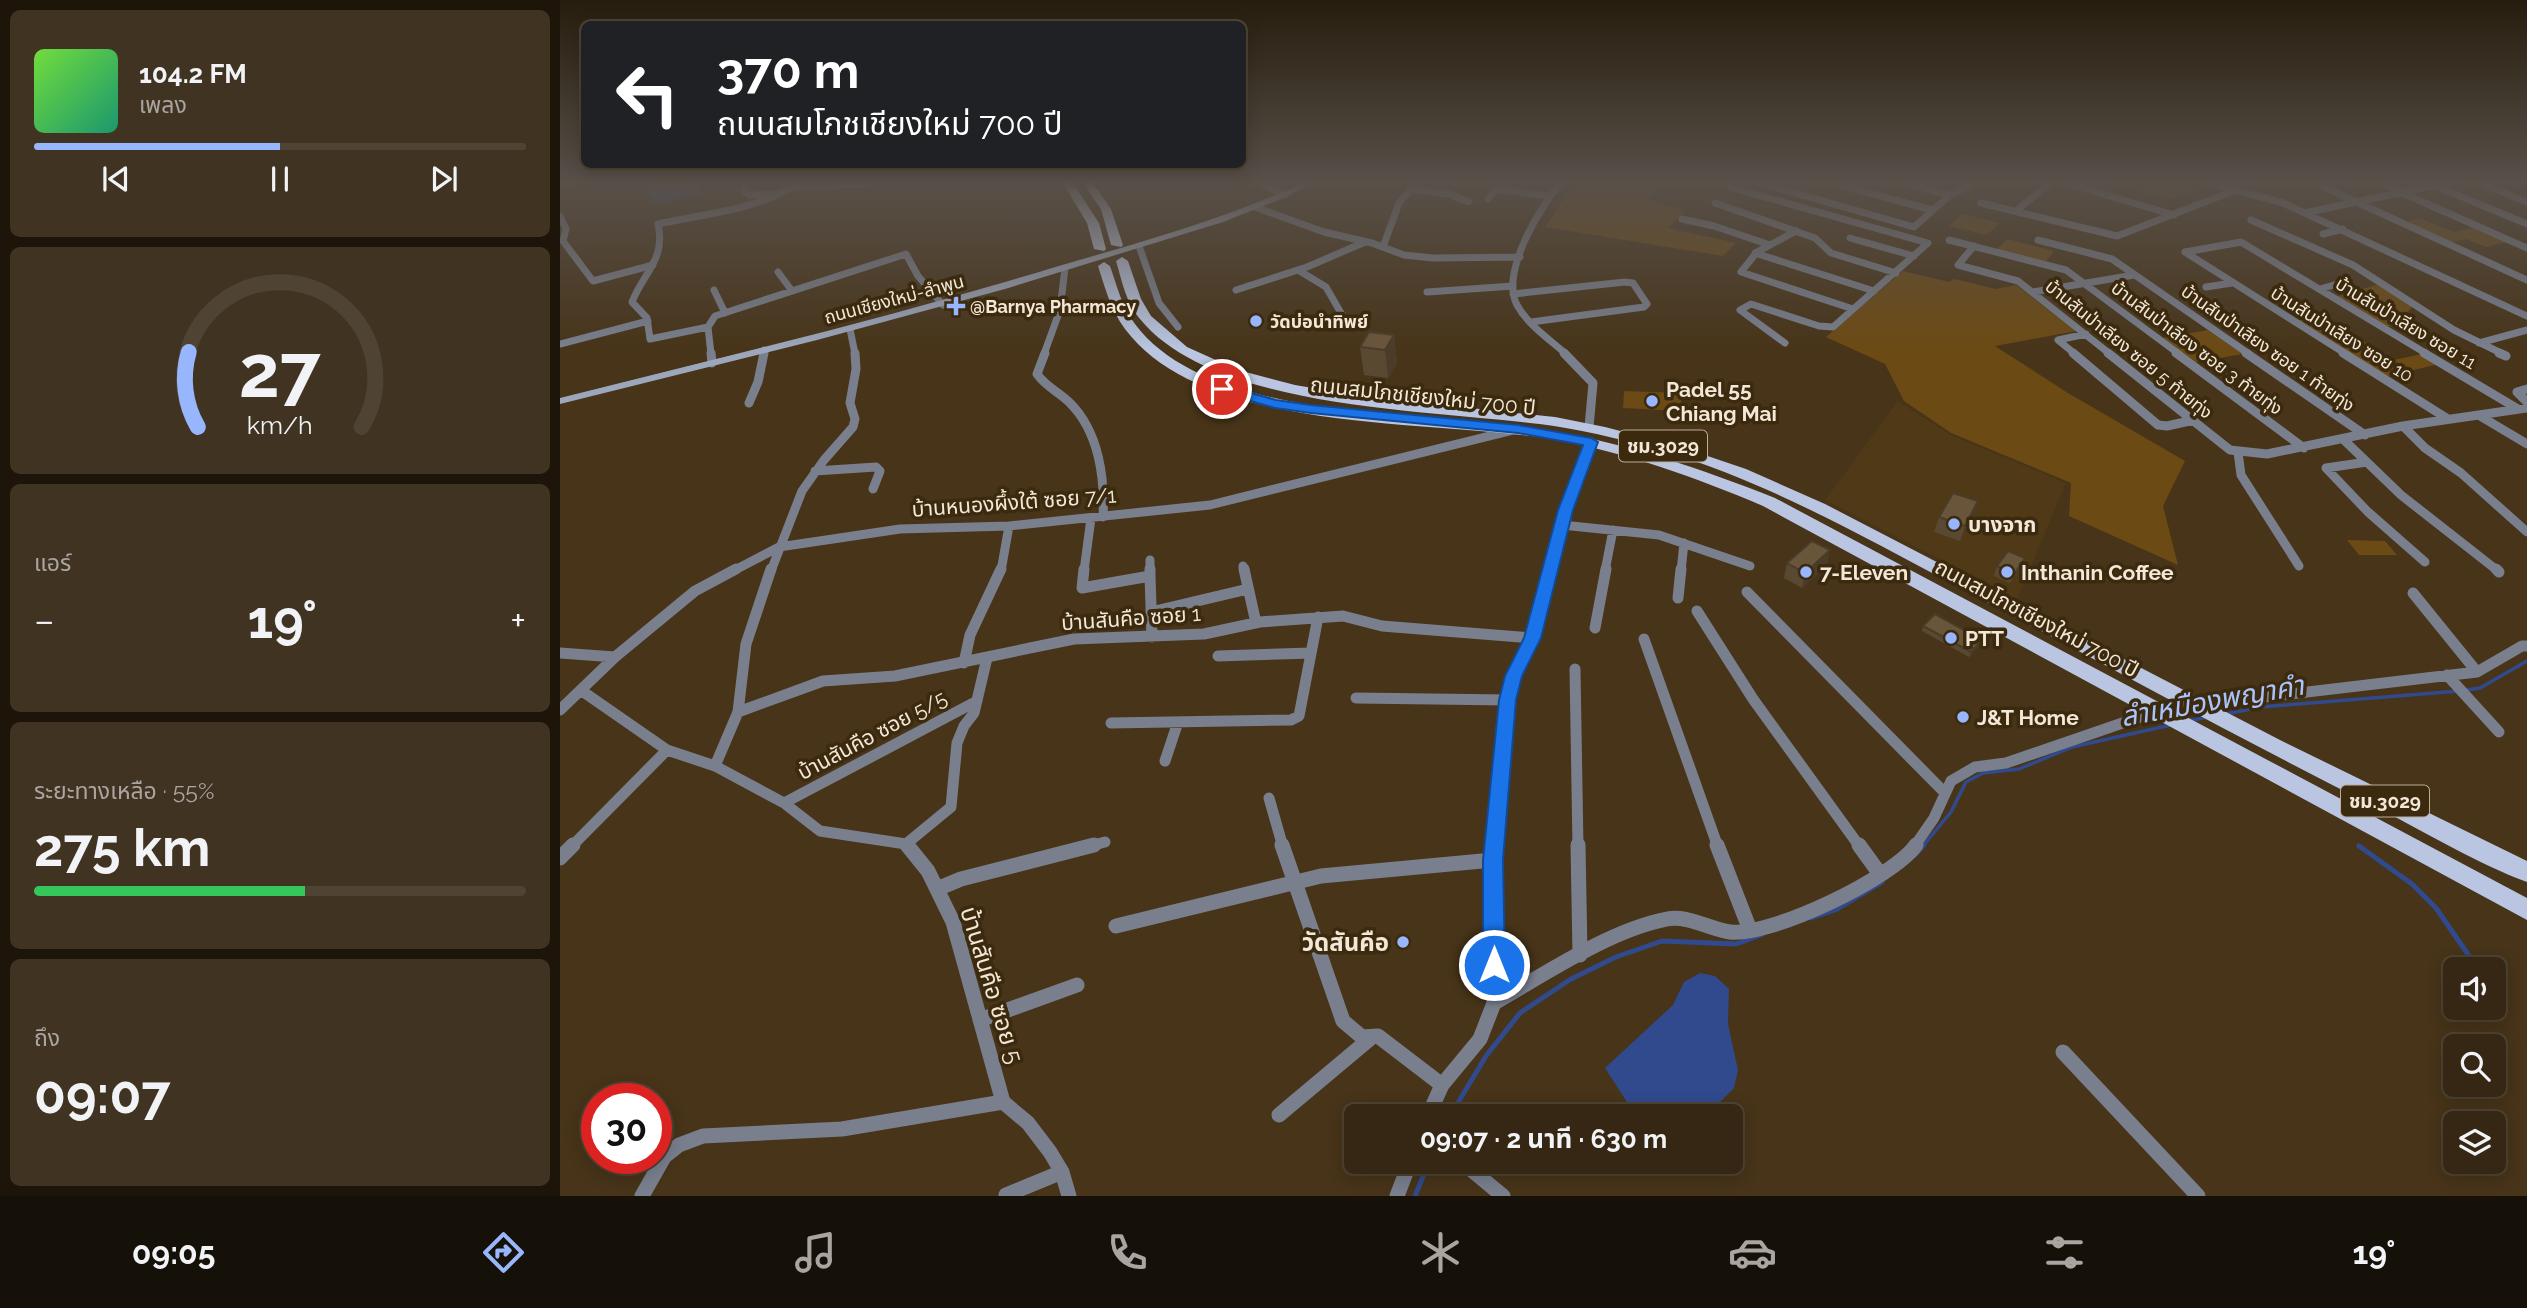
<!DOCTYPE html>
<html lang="th">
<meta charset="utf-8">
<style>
:root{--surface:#352713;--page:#403321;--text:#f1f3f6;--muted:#aaa5a0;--line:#4f4433;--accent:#98b6fd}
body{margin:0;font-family:Raleway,"Noto Sans Thai",sans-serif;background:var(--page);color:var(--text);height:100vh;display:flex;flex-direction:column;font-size:26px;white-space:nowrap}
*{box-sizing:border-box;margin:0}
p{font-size:23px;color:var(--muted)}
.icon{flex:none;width:38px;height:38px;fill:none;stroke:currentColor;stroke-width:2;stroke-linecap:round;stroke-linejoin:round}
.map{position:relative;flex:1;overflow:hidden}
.details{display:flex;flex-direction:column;gap:10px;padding:10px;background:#1d150a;width:560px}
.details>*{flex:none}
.top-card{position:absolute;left:21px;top:21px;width:665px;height:147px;border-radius:10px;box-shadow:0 4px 18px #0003,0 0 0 2px var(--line);background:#202124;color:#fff;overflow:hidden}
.controls{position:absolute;left:1883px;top:957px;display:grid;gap:14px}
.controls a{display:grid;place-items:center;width:63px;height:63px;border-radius:10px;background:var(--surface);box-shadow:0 4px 18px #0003,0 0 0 2px var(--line);font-size:35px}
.speed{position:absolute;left:21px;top:1083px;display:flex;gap:14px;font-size:35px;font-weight:700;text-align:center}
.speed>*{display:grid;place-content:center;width:91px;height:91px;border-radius:50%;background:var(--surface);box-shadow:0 4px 18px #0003,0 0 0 2px var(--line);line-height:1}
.speed .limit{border:10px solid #d22;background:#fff;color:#111}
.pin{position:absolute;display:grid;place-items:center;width:60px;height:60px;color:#fff;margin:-30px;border:4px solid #fff;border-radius:50%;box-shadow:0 2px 7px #0007}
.me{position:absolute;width:77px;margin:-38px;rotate:0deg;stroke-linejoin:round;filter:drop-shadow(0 0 5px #0008)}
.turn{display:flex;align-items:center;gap:24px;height:147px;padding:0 21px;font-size:32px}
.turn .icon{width:91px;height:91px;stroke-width:2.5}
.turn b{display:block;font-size:49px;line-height:60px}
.big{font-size:52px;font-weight:700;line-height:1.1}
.details .widget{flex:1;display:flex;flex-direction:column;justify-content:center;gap:10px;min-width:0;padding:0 24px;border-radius:10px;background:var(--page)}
.details .dial{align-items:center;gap:0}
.dial svg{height:182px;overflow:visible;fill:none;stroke:var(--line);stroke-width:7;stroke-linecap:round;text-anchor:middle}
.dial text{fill:var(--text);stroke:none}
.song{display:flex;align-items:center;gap:21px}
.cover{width:84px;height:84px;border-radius:10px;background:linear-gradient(135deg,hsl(100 70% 55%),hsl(160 70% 35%))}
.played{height:7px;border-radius:4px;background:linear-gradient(90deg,var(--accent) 50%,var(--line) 50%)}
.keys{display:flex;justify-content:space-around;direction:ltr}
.heat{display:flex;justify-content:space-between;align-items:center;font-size:38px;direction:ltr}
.charge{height:10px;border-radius:5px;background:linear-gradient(90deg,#34c759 55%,var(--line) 0)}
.trip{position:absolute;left:784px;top:1104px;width:399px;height:70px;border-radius:10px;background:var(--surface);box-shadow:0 4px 18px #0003,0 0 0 2px var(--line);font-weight:700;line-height:70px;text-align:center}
.tab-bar{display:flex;height:112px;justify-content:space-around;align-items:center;background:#151008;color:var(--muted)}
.tab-bar .icon{width:49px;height:49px}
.tab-bar .selected{color:var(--accent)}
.tab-bar b{font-size:32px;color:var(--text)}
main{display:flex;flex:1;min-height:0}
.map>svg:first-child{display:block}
.built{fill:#503917}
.green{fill:#6c4a14}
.water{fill:#314a8e}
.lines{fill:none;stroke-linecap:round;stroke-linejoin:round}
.stream-far2{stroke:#314a8e;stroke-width:2.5}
.stream-far1{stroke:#314a8e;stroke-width:3.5}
.stream{stroke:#314a8e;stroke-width:5}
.street-far3{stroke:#797f8d;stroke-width:7}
.street-far2{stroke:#797f8d;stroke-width:9}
.street-far1{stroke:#797f8d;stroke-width:11}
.street{stroke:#797f8d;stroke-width:15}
.secondary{fill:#9da7bc;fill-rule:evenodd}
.primary{fill:#b9c5e1;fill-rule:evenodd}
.wall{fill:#5a4932}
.shaded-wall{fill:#4a3c29}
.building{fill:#69553a;stroke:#4a3c29;stroke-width:2}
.route{fill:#1a73e8;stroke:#114b97;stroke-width:2}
.poi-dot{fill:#98b6fd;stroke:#3c2a0f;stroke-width:2.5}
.labels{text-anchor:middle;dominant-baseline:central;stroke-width:7;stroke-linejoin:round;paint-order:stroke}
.far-street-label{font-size:18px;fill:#f3e7d7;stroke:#3c2a0f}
.far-poi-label{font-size:18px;font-weight:bold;fill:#f3e7d7;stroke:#3c2a0f;text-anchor:start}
.shield{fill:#3c2a0f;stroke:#bcae9b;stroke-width:2}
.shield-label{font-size:19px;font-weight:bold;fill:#f3e7d7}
.poi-label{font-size:21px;font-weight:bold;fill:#f3e7d7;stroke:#3c2a0f;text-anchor:start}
.street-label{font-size:21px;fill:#f3e7d7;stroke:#3c2a0f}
.near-poi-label{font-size:24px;font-weight:bold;fill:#f3e7d7;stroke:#3c2a0f;text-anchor:end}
.near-street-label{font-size:24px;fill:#f3e7d7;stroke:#3c2a0f}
.near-water-label{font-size:28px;font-style:italic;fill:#aac3fd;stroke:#3c2a0f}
</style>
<main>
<section class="details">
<div class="widget">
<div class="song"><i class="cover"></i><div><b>104.2 FM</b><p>เพลง</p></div></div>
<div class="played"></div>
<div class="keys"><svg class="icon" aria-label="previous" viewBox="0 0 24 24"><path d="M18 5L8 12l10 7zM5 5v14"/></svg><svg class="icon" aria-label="pause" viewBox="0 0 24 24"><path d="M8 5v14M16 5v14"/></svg><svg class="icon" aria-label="next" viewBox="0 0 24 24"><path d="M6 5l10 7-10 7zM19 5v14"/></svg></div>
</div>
<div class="widget dial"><svg viewBox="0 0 100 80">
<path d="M14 69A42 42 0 1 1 86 69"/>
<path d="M14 69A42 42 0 0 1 10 36" stroke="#98b6fd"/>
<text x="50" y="56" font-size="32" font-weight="700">27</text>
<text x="50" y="72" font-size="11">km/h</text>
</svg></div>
<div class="widget"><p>แอร์</p>
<div class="heat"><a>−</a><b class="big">19°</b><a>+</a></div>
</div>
<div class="widget"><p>ระยะทางเหลือ · 55%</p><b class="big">275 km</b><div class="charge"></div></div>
<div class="widget"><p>ถึง</p><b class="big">09:07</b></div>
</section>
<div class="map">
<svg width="1967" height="1196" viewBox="0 0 1967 1196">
<rect width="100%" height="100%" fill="#473419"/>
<path class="built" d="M1338,401L1391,435L1506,483L1457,599L1265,500Z"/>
<path class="green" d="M1014,183L1107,185L1087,198L1125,211L1108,228L1176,243L1163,256L985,227Z
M1549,183H1646L1652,185L1611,199Z
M1402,214L1439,223H1440L1426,235L1389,226Z
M1860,218L1893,232L1913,228L1946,242L1926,247L1906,239L1888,243L1842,222Z
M1447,239L1494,251L1486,262L1436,250Z
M1343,271L1389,282L1394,279L1436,289L1456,285L1516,331L1435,346L1508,393L1625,461L1603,506L1618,565L1509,516L1511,483L1391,433L1344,401L1325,364L1266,337Z
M1819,284L1853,306L1846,314L1854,319L1826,327L1776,297Z
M1761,313L1833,360L1862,354L1879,364L1824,377L1736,321Z
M1648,330L1683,354L1636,362L1602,338Z
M1064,391L1121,393L1122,411L1063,408Z
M1787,540L1825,541L1837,555H1799Z"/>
<path class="water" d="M83,183H140L141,193L94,204Z
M1140,973L1155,976L1169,989L1168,1024L1178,1070L1174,1088L1146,1116H1080L1074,1113L1045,1068L1113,1005L1124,982Z"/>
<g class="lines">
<path class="stream-far2" d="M330,184L372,183"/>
<path class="stream-far1" d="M1906,690L1920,688L1967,661
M1666,714L1701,707L1899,691
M1628,721L1648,717
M1362,847L1391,812L1406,782L1423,773L1459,769L1512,747L1611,725"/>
<path class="stream" d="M1799,846L1852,884L1876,908L1916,966
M1355,855L1364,845
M1251,918L1275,910L1322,882
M890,1116L926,1056L960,1013L1011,979L1056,957L1102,941L1176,944L1201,935
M855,1196L869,1162"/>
<path class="street-far3" d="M185,183V192L189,195L220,194
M699,183L725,195
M1001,183C980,206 940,273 957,305C968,325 989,339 1006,354
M1200,183L1354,227L1390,195L1414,183
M1273,183L1372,210
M1346,183L1390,195
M1506,183L1614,215
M1650,183L1723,203L1967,316
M1755,183L1967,280
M1820,183L1967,248
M1920,183L1967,202
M1876,186L1967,224
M233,187L325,183
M1170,187L1368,243L1273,327L1259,326L1191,304L1180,310L1225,343
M849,189L889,194L909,202
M928,199L937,189L989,196
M1155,203L1255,238L1271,253L1336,273
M1421,203L1557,236L1676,190
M695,207L764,232L812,243L844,255L873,258L960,257
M1456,211L1490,183
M1744,213L1886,183
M0,216L6,229L3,241L33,281L93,265
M1122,219L1154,226L1210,245
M1691,220L1793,265L1894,330L1943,354
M1236,231L1197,252L1181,272L1293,309
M1763,234L1783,229
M1290,238L1354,256
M1389,240L1506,270L1619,354
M1478,240L1552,259L1689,354
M579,246L599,303L618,327
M1414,246L1398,265L1458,281L1550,354
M823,247L839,203L856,183
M1625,252L1681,242L1867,354
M1625,252L1786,354
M1195,253L1314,291
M738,270L766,287L789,327
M218,272L232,291
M1646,287L1672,283
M1760,289L1781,283
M154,290L165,313
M676,290L747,267L805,242
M867,292L953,286
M1473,292L1574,275
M953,294L1065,282L1073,283L1087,304L1084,307L971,322
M148,327L90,339L87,318L72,302C84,272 106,259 98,224C147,213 196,211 238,183
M290,329L295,354
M1919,343L1967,330
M0,344L88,321
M151,354L148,327L155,316L346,254L358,276L383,305
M203,354L204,350
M484,354L500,310L505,268
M1515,354L1498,340L1526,334"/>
<path class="street-far2" d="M151,353L152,363
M485,353L477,374C486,387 499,392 510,403C539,432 545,478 543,517
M1004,353L1033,383L1029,427
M1513,353L1598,425L1607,426L1634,420
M1548,353L1670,450L1707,454L1843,426L1967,408
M1616,353L1744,448
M1686,353L1805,435
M1783,353L1888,419
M1864,353L1958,409
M1939,353L1946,356
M1967,389L1957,392L1967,402
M189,403L198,382L204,353
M1920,416L1967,444
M1843,426L1865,448L1901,473L1967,532
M1784,440L1841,495L1938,571
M1678,452L1681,475L1739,566
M1807,462L1766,468L1808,512L1865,562
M255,471L316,467L320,471L313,489
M1002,525L1099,535L1190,566
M590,560V571
M683,566L684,571
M173,571L219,547L340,529L449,526L650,505L958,429
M211,571L242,491L264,460L293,427L295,419L290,403L296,369L295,353
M441,571L449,526
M524,571L531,518
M990,571L1006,510L1031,442
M1045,571L1053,530
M1121,571L1124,543"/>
<path class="street-far1" d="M524,569L522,588L590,576L592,637
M590,569V576
M684,569L696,623
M1936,569L1939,572
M1187,592L1385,793
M1853,593L1917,672
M1118,598L1121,569
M1137,611L1193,699L1300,847
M591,612L688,589
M1035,628L1046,569
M1084,639L1158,847
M0,653L55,657
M658,656L751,653
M404,663L410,635L441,569
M1015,669L1018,847
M1887,675L1939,732
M22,691L107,750L155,766L224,803L260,831L346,844L348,847
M796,698L948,700
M1637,705L1917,672L1962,646H1967
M0,710L55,657L135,591L176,569
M178,712L263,681L335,676L514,639L644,634L700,622L783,616L822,626L973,638
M551,723L731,720L739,716L758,617
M605,761L618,722
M155,766L178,712L186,644L211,569
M709,798L723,847
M224,803L417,701
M346,844L391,807L397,743L404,726L414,713L427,658
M11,847L107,750
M527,847L545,842
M934,847L948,700L954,676L973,638L991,569
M1354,847L1374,818L1391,781L1415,767L1446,763L1580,717L1592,707"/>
<path class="street" d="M347,845L368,871L393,922L443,1102L468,1123L490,1152L502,1172L509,1196
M722,845L783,1021L802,1037L818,1036L882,1085
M1018,845L1020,955
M1157,845L1190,930
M1299,845L1320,874
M0,858L13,845
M377,889L401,879L534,845
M556,926L761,876L933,860
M934,1003C985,974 1050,930 1107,919C1128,915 1149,929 1170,932C1210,937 1333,878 1356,845
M420,1020L517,985
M1503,1052L1638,1196
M719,1115L812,1037
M868,1116L882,1085L920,1039L934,1003V845
M902,1162L943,1196
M446,1195L502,1172
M82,1196L104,1157L119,1145L143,1136L282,1129L443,1102
M837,1196L850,1162"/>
<path class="secondary" d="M743,183H754L723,198L663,222L445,289L257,340L0,404V398C165,357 330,317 492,268C577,243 662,220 743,183Z"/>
<path class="primary" d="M503,183H513L539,223L546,249L544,251L534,249L527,223Z
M523,183H533L551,209L563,245L561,247L551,245L541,209Z
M562,257L568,261L581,299L591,316L627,347L678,370L735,385L800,396L995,417L1045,427L1118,446L1186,469L1265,504L1720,740L1967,861V882C1918,864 1865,832 1818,808C1676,737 1537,660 1397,586C1303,537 1211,484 1110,453C1072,442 1033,432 994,426C880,409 657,413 580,319C566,303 562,281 556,261Z
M544,262L550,266C557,286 562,307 575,324C650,425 877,411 992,431C1069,444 1142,469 1215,498L1967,898V920L1203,506C1135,477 1065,452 991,439C871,419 644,435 565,329C551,310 545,288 538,266Z"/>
</g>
<path class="wall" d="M834,335L837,363L828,378L804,375L800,347Z
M1418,501L1413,516L1400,541L1374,532L1379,517Z
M1465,558L1461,568L1450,583L1434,576L1437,566Z
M1227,563L1267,565L1242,588L1224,578Z
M1363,626L1422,640L1420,645L1409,657L1362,631Z"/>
<path class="shaded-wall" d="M834,335L837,363L828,378L825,350Z
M1418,501L1413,516L1400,541L1405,526Z
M1270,550L1267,565L1242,588L1245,573Z
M1465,558L1461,568L1450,583L1455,573Z
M1422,640L1420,645L1409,657L1411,652Z"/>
<path class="building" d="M809,332L834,335L825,350L800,347Z
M1393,493L1418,501L1405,526L1379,517Z
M1252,541L1270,550L1245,573L1227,563Z
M1448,551L1465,558L1455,573L1437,566Z
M1375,614L1422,640L1411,652L1363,626Z"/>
<linearGradient id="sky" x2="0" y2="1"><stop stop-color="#271d0e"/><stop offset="0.52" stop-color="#585049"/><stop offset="1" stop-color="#585049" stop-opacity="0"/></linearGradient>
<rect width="1967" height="350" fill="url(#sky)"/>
<path class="route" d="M662,385L716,400L751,405L958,425L1031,438L1038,442L1013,510L981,638L962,676L956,700L943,860L945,965L941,972L934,975L926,972L923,965V860L939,700L945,676L964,638L998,510L1023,445L958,433L751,413L715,408L658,392L656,389Z"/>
<g class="poi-dot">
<path d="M392.5 295.5h7v7h7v7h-7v7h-7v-7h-7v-7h7z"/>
<circle cx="696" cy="321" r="7"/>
<circle cx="1092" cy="401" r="7"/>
<circle cx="1394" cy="524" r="7"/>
<circle cx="1246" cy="572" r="7"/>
<circle cx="1447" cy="572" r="7"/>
<circle cx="1391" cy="638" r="7"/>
<circle cx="1403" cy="717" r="7"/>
<circle cx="843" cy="942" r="7"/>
</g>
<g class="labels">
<g class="far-street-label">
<text transform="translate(334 299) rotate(-15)">ถนนเชียงใหม่-ลำพูน</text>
<text transform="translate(1846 323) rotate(31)">บ้านสันป่าเลียง ซอย 11</text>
<text transform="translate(1782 334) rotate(32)">บ้านสันป่าเลียง ซอย 10</text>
<text transform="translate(1637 348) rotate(37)">บ้านสันป่าเลียง ซอย 3 ท้ายทุ่ง</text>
<text transform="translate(1708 348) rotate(35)">บ้านสันป่าเลียง ซอย 1 ท้ายทุ่ง</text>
<text transform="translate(1569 349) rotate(39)">บ้านสันป่าเลียง ซอย 5 ท้ายทุ่ง</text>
</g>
<g class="far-poi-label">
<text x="410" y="306">@Barnya Pharmacy</text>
<text x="710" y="321">วัดบ่อนำทิพย์</text>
</g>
<g class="shield">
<rect x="1059" y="430.5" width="88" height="31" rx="5"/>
<rect x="1781" y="785.5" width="88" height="31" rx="5"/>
</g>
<g class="shield-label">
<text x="1103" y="446">ชม.3029</text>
<text x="1825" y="801">ชม.3029</text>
</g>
<g class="poi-label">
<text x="1106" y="389">Padel 55<tspan x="1106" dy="24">Chiang Mai</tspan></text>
<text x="1408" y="524">บางจาก</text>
<text x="1260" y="572">7-Eleven</text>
<text x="1461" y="572">Inthanin Coffee</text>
<text x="1405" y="638">PTT</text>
<text x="1417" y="717">J&amp;T Home</text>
</g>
<g class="street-label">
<text transform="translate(863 396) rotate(6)">ถนนสมโภชเชียงใหม่ 700 ปี</text>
<text transform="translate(454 502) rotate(-4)">บ้านหนองผึ้งใต้ ซอย 7/1</text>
<text transform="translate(571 618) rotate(-4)">บ้านสันคือ ซอย 1</text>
<text transform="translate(1477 618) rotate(28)">ถนนสมโภชเชียงใหม่ 700 ปี</text>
<text transform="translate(312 735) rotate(-28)">บ้านสันคือ ซอย 5/5</text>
</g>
<g class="near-poi-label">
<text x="829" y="942">วัดสันคือ</text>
</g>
<g class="near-street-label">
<text transform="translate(432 985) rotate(73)">บ้านสันคือ ซอย 5</text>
</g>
<g class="near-water-label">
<text transform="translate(1652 701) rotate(-10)">ลำเหมืองพญาคำ</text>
</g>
</g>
</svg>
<div class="controls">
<a><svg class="icon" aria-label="sound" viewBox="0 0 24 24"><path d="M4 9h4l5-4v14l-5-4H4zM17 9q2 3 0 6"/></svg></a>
<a><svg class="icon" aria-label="search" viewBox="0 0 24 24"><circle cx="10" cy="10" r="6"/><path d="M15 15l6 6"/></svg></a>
<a><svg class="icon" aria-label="layers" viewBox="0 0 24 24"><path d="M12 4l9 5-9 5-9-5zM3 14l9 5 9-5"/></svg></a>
</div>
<div class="speed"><div class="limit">30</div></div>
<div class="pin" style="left:662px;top:389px;background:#d93025"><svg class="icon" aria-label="arrive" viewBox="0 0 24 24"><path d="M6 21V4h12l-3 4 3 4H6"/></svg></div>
<svg class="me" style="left:934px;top:965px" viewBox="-20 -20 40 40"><circle r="17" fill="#1a73e8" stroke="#fff" stroke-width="3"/><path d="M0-11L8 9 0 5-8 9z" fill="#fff"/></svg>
<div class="trip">09:07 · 2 นาที · 630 m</div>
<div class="top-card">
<div class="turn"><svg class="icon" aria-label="left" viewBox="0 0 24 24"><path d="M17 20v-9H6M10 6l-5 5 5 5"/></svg><div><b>370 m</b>ถนนสมโภชเชียงใหม่ 700 ปี</div></div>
</div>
</div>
</main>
<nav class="tab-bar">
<b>09:05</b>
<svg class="icon selected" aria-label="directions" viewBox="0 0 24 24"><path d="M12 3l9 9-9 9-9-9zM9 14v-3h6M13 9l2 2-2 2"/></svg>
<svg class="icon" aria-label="music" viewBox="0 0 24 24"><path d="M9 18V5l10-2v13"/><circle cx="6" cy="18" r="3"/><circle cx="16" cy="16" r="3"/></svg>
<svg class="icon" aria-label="phone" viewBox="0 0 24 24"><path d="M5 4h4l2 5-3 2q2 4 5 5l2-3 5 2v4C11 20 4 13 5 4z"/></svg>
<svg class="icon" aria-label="climate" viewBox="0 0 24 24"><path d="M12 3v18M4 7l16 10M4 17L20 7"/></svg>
<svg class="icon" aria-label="car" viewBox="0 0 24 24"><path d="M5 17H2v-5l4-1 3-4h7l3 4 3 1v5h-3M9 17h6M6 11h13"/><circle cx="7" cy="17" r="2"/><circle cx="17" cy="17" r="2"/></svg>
<svg class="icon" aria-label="filters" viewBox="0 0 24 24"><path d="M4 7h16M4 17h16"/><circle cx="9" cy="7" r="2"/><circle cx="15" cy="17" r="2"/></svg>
<b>19°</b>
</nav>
